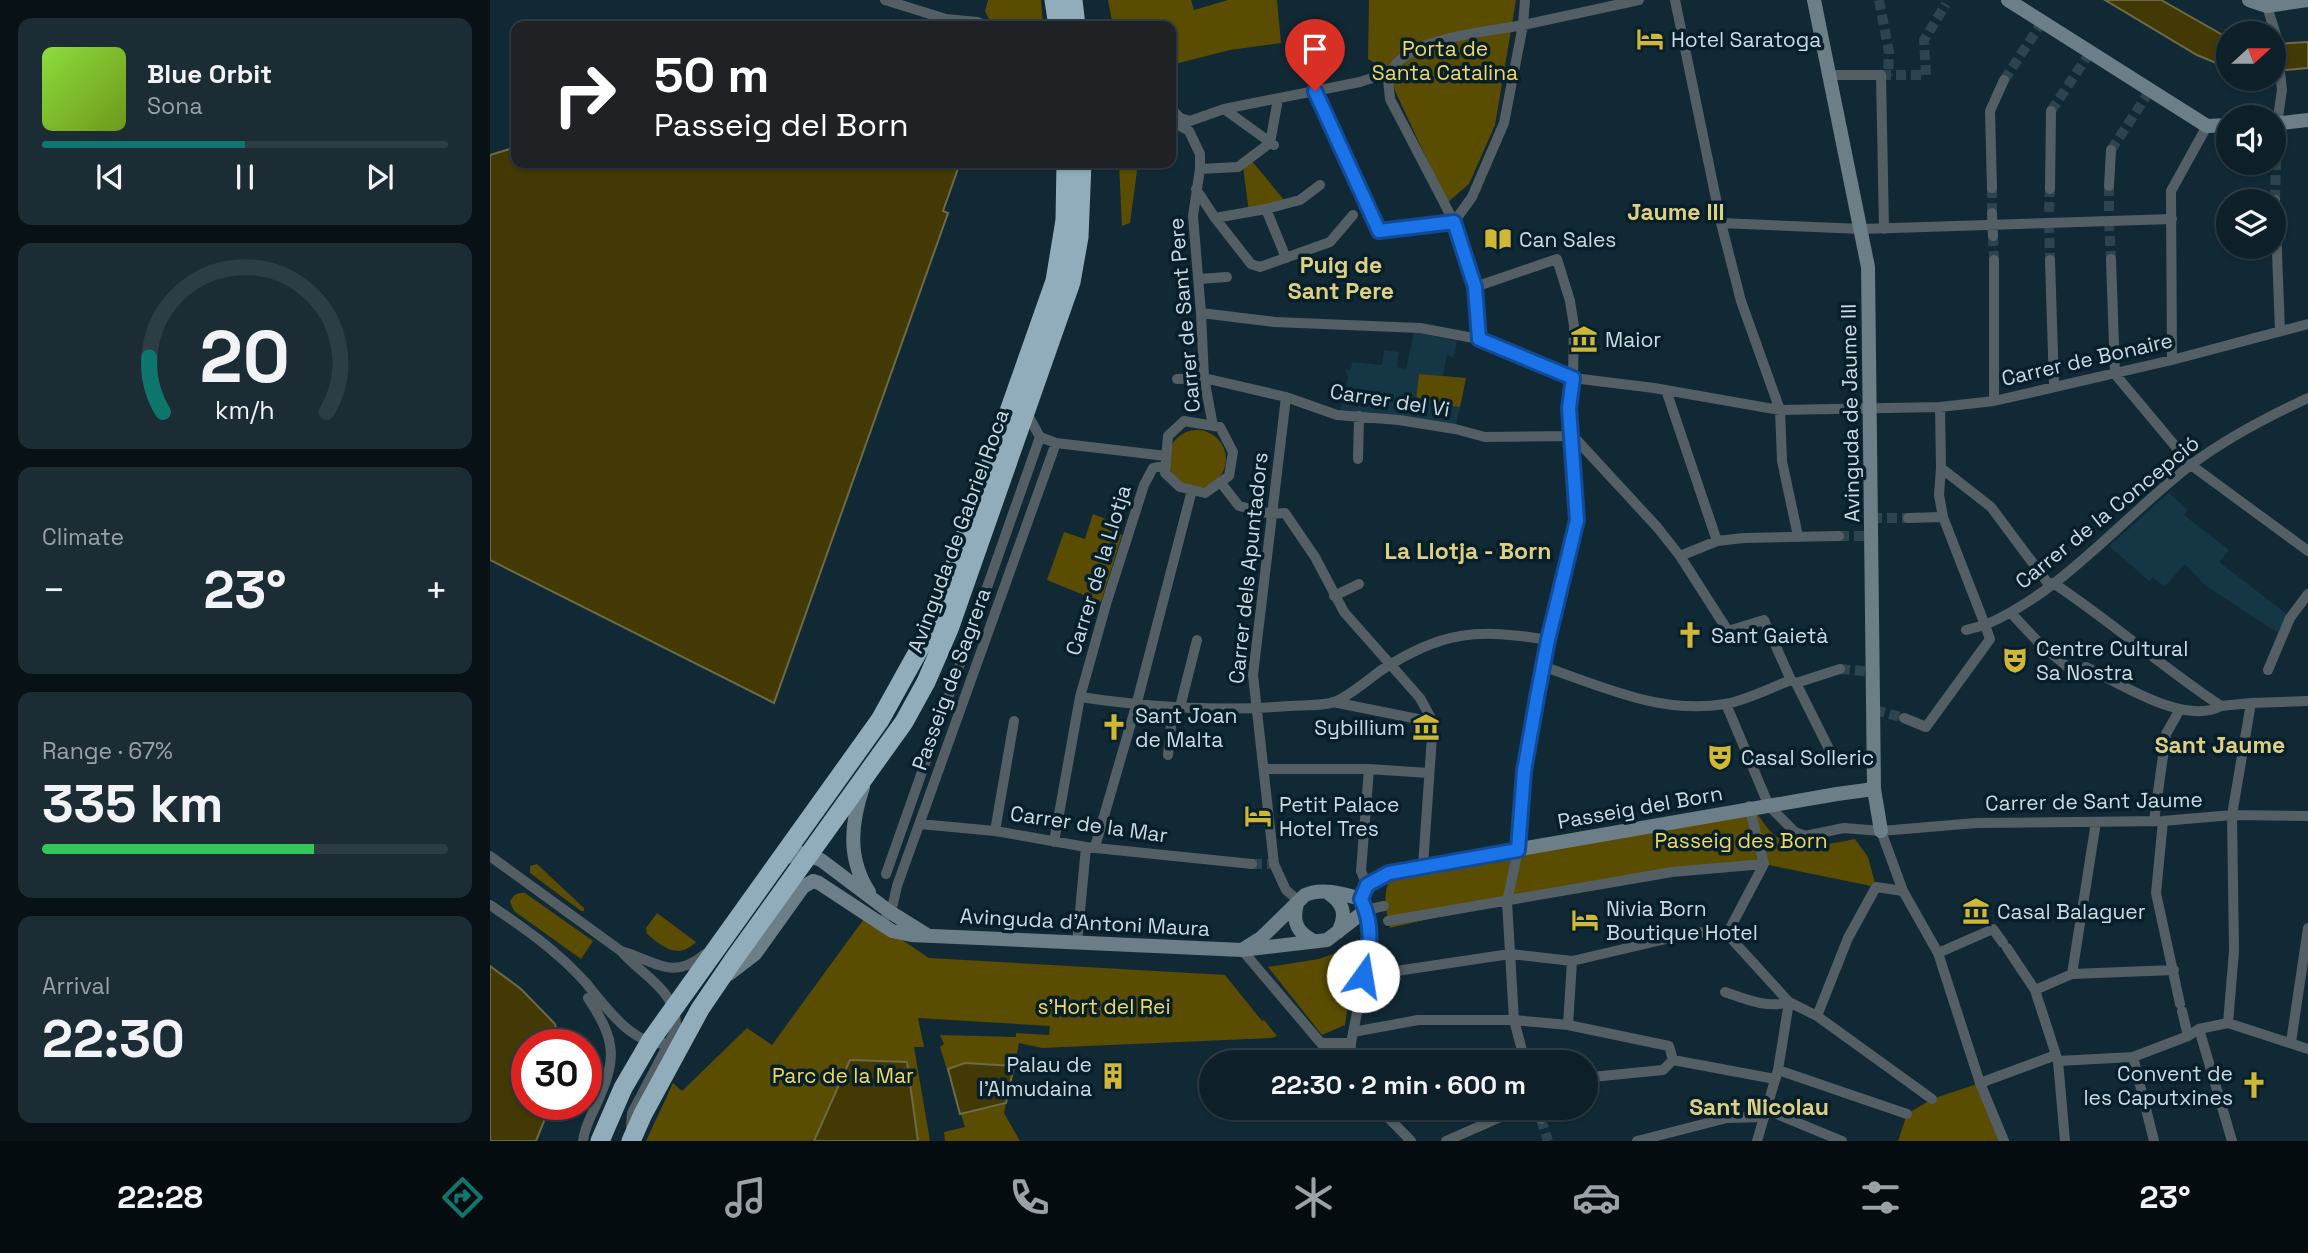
<!DOCTYPE html>
<meta charset="utf-8">
<style>
:root{--surface:#0d1f28;--page:#1b2c34;--text:#f1f3f6;--muted:#9aa2a8;--line:#2d3d45;--accent:#0f766e}
body{margin:0;font-family:"Space Grotesk",sans-serif;background:var(--page);color:var(--text);height:100vh;display:flex;flex-direction:column;font-size:26px;white-space:nowrap}
*{box-sizing:border-box;margin:0}
p{font-size:23px;color:var(--muted)}
.icon{flex:none;width:38px;height:38px;fill:none;stroke:currentColor;stroke-width:2;stroke-linecap:round;stroke-linejoin:round}
.map{position:relative;flex:1;overflow:hidden}
.sheet{display:flex;flex-direction:column;gap:18px;padding:18px;background:#071116;width:490px}
.sheet>*{flex:none}
.banner{position:absolute;left:21px;top:21px;width:665px;height:147px;border-radius:14px;box-shadow:0 2px 5px #0004,0 0 0 2px var(--line);background:#202124;color:#fff;overflow:hidden}
.needle{width:46px;rotate:69deg}
.tools{position:absolute;left:1726px;top:21px;display:grid;gap:14px}
.tools a{display:grid;place-items:center;width:70px;height:70px;border-radius:50%;background:var(--surface);box-shadow:0 2px 5px #0004,0 0 0 2px var(--line);font-size:35px}
.speed{position:absolute;left:21px;top:1029px;display:flex;gap:14px;font-size:35px;font-weight:700;text-align:center}
.speed>*{display:grid;place-content:center;width:91px;height:91px;border-radius:50%;background:var(--surface);box-shadow:0 2px 5px #0004,0 0 0 2px var(--line);line-height:1}
.speed .limit{border:10px solid #d22;background:#fff;color:#111}
.pin{position:absolute;display:grid;place-items:center;width:60px;height:60px;color:#fff;margin:-72px -30px;border-radius:50% 50% 50% 0;rotate:-45deg;box-shadow:0 0 7px #0007}
.pin .icon{rotate:45deg}
.me{position:absolute;width:77px;margin:-38px;rotate:13deg;stroke-linejoin:round;filter:drop-shadow(0 0 5px #0008)}
.turn{display:flex;align-items:center;gap:24px;height:147px;padding:0 28px;font-size:32px}
.turn .icon{width:91px;height:91px;stroke-width:2.5}
.turn b{display:block;font-size:49px;line-height:60px}
.big{font-size:52px;font-weight:700;line-height:1.1}
.sheet .card{flex:1;display:flex;flex-direction:column;justify-content:center;gap:10px;min-width:0;padding:0 24px;border-radius:14px;background:var(--page)}
.sheet .dial{align-items:center;gap:0}
.dial svg{height:182px;overflow:visible;fill:none;stroke:var(--line);stroke-width:7;stroke-linecap:round;text-anchor:middle}
.dial text{fill:var(--text);stroke:none}
.song{display:flex;align-items:center;gap:21px}
.cover{width:84px;height:84px;border-radius:10px;background:linear-gradient(135deg,hsl(90 70% 55%),hsl(80 70% 35%))}
.played{height:7px;border-radius:4px;background:linear-gradient(90deg,var(--accent) 50%,var(--line) 50%)}
.keys{display:flex;justify-content:space-around;direction:ltr}
.heat{display:flex;justify-content:space-between;align-items:center;font-size:38px;direction:ltr}
.charge{height:10px;border-radius:5px;background:linear-gradient(90deg,#34c759 67%,var(--line) 0)}
.trip{position:absolute;left:709px;top:1050px;width:399px;height:70px;border-radius:35px;background:var(--surface);box-shadow:0 2px 5px #0004,0 0 0 2px var(--line);font-weight:700;line-height:70px;text-align:center}
.tab-bar{display:flex;height:112px;justify-content:space-around;align-items:center;background:#050c10;color:var(--muted)}
.tab-bar .icon{width:49px;height:49px}
.tab-bar .on{color:var(--accent)}
.tab-bar b{font-size:32px;color:var(--text)}
main{display:flex;flex:1;min-height:0}
.map>svg:first-child{display:block}
.built{fill:#153645}
.green{fill:#5a4c00}
.water{fill:#433904;stroke:#6c6a47;stroke-width:2}
.lines{fill:none;stroke-linecap:round;stroke-linejoin:round}
.street-tunnel{stroke:#2d444f;stroke-width:10;stroke-dasharray:10 5;stroke-linecap:butt}
.street{stroke:#535f64;stroke-width:10}
.secondary{stroke:#6c7e88;stroke-width:14}
.highway{stroke:#91adbc;stroke-width:19}
.route-casing{stroke:#114b97;stroke-width:18}
.route{stroke:#1a73e8;stroke-width:12}
.labels{text-anchor:middle;dominant-baseline:central;stroke-width:7;stroke-linejoin:round;paint-order:stroke}
.poi-label{font-size:21px;fill:#ccdbe2;stroke:#071f2b;text-anchor:start}
.park-label{font-size:21px;fill:#f2d95e;stroke:#071f2b}
.street-label{font-size:21px;fill:#ccdbe2;stroke:#071f2b}
.neighbourhood-label{font-size:23px;font-weight:bold;fill:#dfcf81;stroke:#071f2b}
</style>
<main>
<section class="sheet">
<div class="card">
<div class="song"><i class="cover"></i><div><b>Blue Orbit</b><p>Sona</p></div></div>
<div class="played"></div>
<div class="keys"><svg class="icon" aria-label="previous" viewBox="0 0 24 24"><path d="M18 5L8 12l10 7zM5 5v14"/></svg><svg class="icon" aria-label="pause" viewBox="0 0 24 24"><path d="M8 5v14M16 5v14"/></svg><svg class="icon" aria-label="next" viewBox="0 0 24 24"><path d="M6 5l10 7-10 7zM19 5v14"/></svg></div>
</div>
<div class="card dial"><svg viewBox="0 0 100 80">
<path d="M14 69A42 42 0 1 1 86 69"/>
<path d="M14 69A42 42 0 0 1 8 45" stroke="#0f766e"/>
<text x="50" y="56" font-size="32" font-weight="700">20</text>
<text x="50" y="72" font-size="11">km/h</text>
</svg></div>
<div class="card"><p>Climate</p>
<div class="heat"><a>−</a><b class="big">23°</b><a>+</a></div>
</div>
<div class="card"><p>Range · 67%</p><b class="big">335 km</b><div class="charge"></div></div>
<div class="card"><p>Arrival</p><b class="big">22:30</b></div>
</section>
<div class="map">
<svg width="1818" height="1141" viewBox="0 0 1818 1141">
<rect width="100%" height="100%" fill="#112935"/>
<path class="built" d="M924,332L967,341L963,358L957,354L953,376L976,378L966,425L850,411L858,377L855,370H861L862,362L892,365L894,350L909,352L907,367L916,369Z
M1679,493L1698,510L1694,515L1739,550L1729,562L1798,615L1788,633L1716,586L1695,564L1674,587L1663,577L1659,581L1619,546Z"/>
<path class="green" d="M498,0H551L553,26H515L501,23L495,11Z
M618,0H701L704,10L738,0H787L791,43L740,50L681,65V26H623Z
M879,0H1026L1005,125L979,184L957,203L895,69L878,59Z
M761,160L795,201L759,212L753,167Z
M629,163H648L640,223L632,226Z
M929,374L976,378L970,407L926,400Z
M678 459a29 29 0 1 1 58 0a29 29 0 1 1-58 0Z
M603,514L621,521L618,530L632,535L611,602L557,580L574,532L595,539Z
M1266,812C1271,819 1277,828 1283,834C1306,853 1339,844 1365,839L1378,857L1386,887L1274,864L1182,872L986,908L900,928C896,911 892,896 900,879Z
M47,864L94,908V911H91L40,873V866Z
M35,893L103,941L91,959L24,911L20,902C23,895 28,892 35,893Z
M167,913L206,942C188,960 173,947 157,934L156,928Z
M376,916L439,958L735,975L772,1021L774,1020L787,1036L782,1038L552,1048L529,1043L514,1113L530,1141H455L454,1132L475,1127L450,1047L454,1044L450,1035L526,1037V1033L559,1035L560,1026L428,1018L434,1047H424L440,1141H156L183,1083L192,1091L257,1028L282,1045Z
M867,945L855,1025L832,1035L778,967L829,959Z
M1490,1083L1514,1141H1408L1417,1114L1442,1099Z"/>
<path class="water" d="M1615,0H1671L1738,38V68L1707,55Z
M1818,42V68L1783,71V44Z
M26,147V163H470L453,211L458,213L284,703L0,560V155Z
M0,966L31,989L65,1024L70,1045H37V1104H61L46,1141H0Z
M360,1060L417,1062L428,1141H324Z
M475,1063L524,1066L516,1103L470,1114L458,1069Z"/>
<g class="lines">
<path class="street-tunnel" d="M1389,0L1399,52L1398,75
M1391,75H1436L1434,40L1456,4
M1514,80L1553,21
M1561,111L1601,51
M1621,150L1661,89
M1785,200L1787,124
M1619,211V186
M1559,212L1560,189
M1502,213V188
M1619,221L1621,259
M1559,223L1560,260
M1503,236L1504,260
M1382,518H1418
M1349,536H1383
M1350,669L1384,672
M1385,710L1414,718
M762,864H780
M1051,1119L1058,1141"/>
<path class="street" d="M395,0L456,19L487,22L499,26
M1035,0L1033,25L1149,0
M1185,0L1231,223L1251,301L1290,410L1292,461L1308,536
M1775,0L1786,35L1792,90L1787,124
M1033,25L1014,123L982,197L964,222L900,99C900,93 897,83 899,77C909,37 999,32 1033,25Z
M1340,75H1391L1394,229
M825,91L889,231L964,222L985,287L989,339
M681,108L690,118L700,121L734,109L870,82L891,75L898,77
M734,109L784,145
M690,126L699,131L710,154V169L703,216L711,313L714,378L723,426
M710,169L748,167L780,143L788,99
M1619,186L1621,150
M1502,188L1500,111L1514,80
M706,189L725,218L761,264L770,267L840,242L863,215
M1560,189L1561,111
M1785,200L1790,331
M776,209L796,258
M1502,213L1503,236
M725,218L776,209L810,200L830,185
M1231,223L1372,229L1682,219
M1621,259L1625,374L1701,465L1818,551
M1504,260V401
M1560,260L1564,386
M709,279L737,277
M985,287L1067,259L1080,301L1084,326L1083,378L1079,408L1083,436L1087,520L1052,666L1034,771L1028,850L1017,902L1024,1020L1035,1062
M711,313L785,322L930,328L989,339L1083,378L1164,388L1290,410L1450,407L1504,401L1682,360L1818,324
M1682,360L1681,191L1717,126
M687,379L714,378L796,397L847,415L909,420L965,429L995,437L1083,436
M1176,390L1227,541
M796,397L763,675L784,864L796,890L809,901
M1450,407L1451,468L1449,495L1453,517L1495,625L1476,630
M536,412L550,437L566,443L676,456
M694,421L730,427L743,452L739,476L715,493L690,487L675,473L678,436Z
M1083,436L1167,527L1190,556L1238,631L1274,620L1301,680L1306,683L1342,755
M868,459L869,416
M1451,468L1501,507L1560,586
M731,483L749,506L781,514L795,513L825,557L854,612L930,698L943,722
M1418,518L1453,517
M1190,556L1227,541L1254,538L1349,536
M1563,583C1621,621 1673,668 1731,706L1761,703L1818,701
M844,596L869,584
M1522,614L1550,644L1587,675L1596,667C1631,684 1695,726 1731,706
M1052,666C1111,686 1171,715 1235,704C1257,700 1280,688 1301,680
M1778,670L1800,618L1818,594
M1306,683L1350,669
M590,697C658,707 729,712 798,706C812,705 827,706 841,703C854,700 878,680 890,671C951,631 987,628 1058,640
M843,702L943,722
M1236,704L1279,806L1305,832L1315,836L1354,828L1391,831L1486,823L1673,821L1742,815L1818,816
M690,707L707,640
M1414,718L1436,727L1500,639L1495,625C1573,592 1635,515 1702,464C1737,438 1779,416 1818,398
M678,755L683,707
M774,769H879L938,773
M1259,806L1274,864
M1664,821L1676,734L1689,711
M1673,821L1666,893L1690,1004
M430,824L505,831L596,847L762,864
M505,831L524,721
M1391,831L1413,891L1448,953L1490,1083L1514,1141
M564,842L590,697L617,601L654,485L663,468L676,465
M605,847L646,706L702,490
M0,856L131,951C152,976 188,990 186,1029L142,1113L141,1128
M933,866L943,722
M396,874L550,437
M877,885L871,871L879,769
M0,905C22,920 45,935 65,953C76,962 87,973 96,983C115,1006 148,1055 185,1041
M396,917L403,904L407,886L566,443
M898,921L1182,872L1274,864
M1237,934L1274,864
M587,943L596,847
M1517,948L1545,990L1566,1055
M752,950L847,1062
M131,951C164,960 182,982 215,954
M1448,953L1503,929L1513,943
M1582,974L1606,822
M873,976L1020,954L1082,961L1206,932L1237,934L1299,1002L1327,1016L1358,938L1386,887L1413,891
M1545,990L1582,974L1684,970
M1235,992C1255,999 1278,1009 1299,1002
M1692,1011L1698,1036
M1327,1016L1442,1099
M1738,1023L1744,951L1742,815L1761,703
M1078,1025L1082,961
M1709,1029L1742,1141
M863,1032L928,1020H1024L1078,1025L1179,1046L1183,1060
M1801,1042L1818,928
M831,1043H861
M1643,1057L1664,1141
M1183,1060L1285,1079
M1568,1061L1575,1141
M860,1062L861,1043L881,942L876,910L894,906
M1288,1070L1417,1114
M1096,1080L1102,1077L1173,1070L1183,1060
M1490,1083L1566,1055L1568,1061L1643,1057L1698,1036L1709,1029L1738,1023L1818,1049
M889,1108L921,1141
M1048,1108L1051,1119
M1277,1110L1352,1141
M93,1141C94,1129 101,1116 106,1105C127,1059 127,1042 98,998
M956,1141L1031,1108
M1147,1141L1237,1118L1274,1117
M1267,1141L1288,1070L1299,1002"/>
<path class="secondary" d="M1324,0L1378,267L1384,789L1391,831
M1518,0L1717,126L1738,125
M1759,0L1777,6L1818,0
M1783,124L1818,120
M373,787C361,823 357,858 379,892
M290,860L308,852L331,860L400,912L437,935
M838,893C854,903 857,915 848,932
M871,899C882,873 907,871 933,866L1347,794L1384,789
M807,904C802,922 807,933 824,941
M239,974L265,954L313,887L323,881L329,883L402,931L421,935L752,950L837,940L876,910L871,899C854,894 832,887 815,895L771,938L752,950"/>
<path class="highway" d="M564,0L568,26
M583,0L586,26
M110,1141L133,1088L161,1040L390,720L435,639L462,573L565,281L575,220L576,163
M141,1141L153,1114L210,1009L244,959L414,722L436,682L459,629L581,282L589,237L592,163"/>
</g>
<g class="lines">
<defs>
<path id="route" d="M825,91L889,231L964,222L985,287L989,339L1083,378L1079,408L1087,520L1058,640L1048,692L1034,771L1028,850L899,873L877,885L871,899C884,927 880,947 873,976"/>
</defs>
<use href="#route" class="route-casing"/>
<use href="#route" class="route"/>
</g>
<defs>
<symbol id="hotel-bare" viewBox="-9 -9 18 18"><path d="M-6-4.5h1.5V1H6V5H4.5V3h-9V5H-6ZM-4 0a1.8 1.8 0 1 1 3.6 0ZM.5 0V-2.5h3Q6-2.5 6 0Z" fill="#d0b736" stroke="#071f2b" stroke-width="2.5" paint-order="stroke"/></symbol>
<symbol id="library-bare" viewBox="-9 -9 18 18"><path d="M-6-4Q-3-5.5-.7-3.5V5Q-3 3-6 4ZM6-4Q3-5.5 .7-3.5V5Q3 3 6 4Z" fill="#d0b736" stroke="#071f2b" stroke-width="2.5" paint-order="stroke"/></symbol>
<symbol id="museum-bare" viewBox="-9 -9 18 18"><path d="M0-6L6-3V-2H-6V-3ZM-5-1h2V3h-2ZM-1-1h2V3h-2ZM3-1h2V3H3ZM-6 4H6V6H-6Z" fill="#d0b736" stroke="#071f2b" stroke-width="2.5" paint-order="stroke"/></symbol>
<symbol id="church-bare" viewBox="-9 -9 18 18"><path d="M-1.2-6h2.4v3.5h3.3v2.4h-3.3V6h-2.4V-.1h-3.3v-2.4h3.3Z" fill="#d0b736" stroke="#071f2b" stroke-width="2.5" paint-order="stroke"/></symbol>
<symbol id="theatre-bare" viewBox="-9 -9 18 18"><path d="M-5-5.5Q0-4 5-5.5V0Q5 5 0 6Q-5 5-5 0ZM-3.3-2.5H-1v1.5H-3.3ZM1-2.5H3.3v1.5H1ZM-2.8 1Q0 5.5 2.8 1Z" fill="#d0b736" stroke="#071f2b" stroke-width="2.5" paint-order="stroke"/></symbol>
<symbol id="building-bare" viewBox="-9 -9 18 18"><path d="M-4-6H4V6H1V3H-1V6H-4ZM-2.5-4.3h1.7v1.8h-1.7ZM.8-4.3h1.7v1.8H.8ZM-2.5-1h1.7V.8h-1.7ZM.8-1h1.7V.8H.8Z" fill="#d0b736" stroke="#071f2b" stroke-width="2.5" paint-order="stroke"/></symbol>
</defs>
<g fill-rule="evenodd">
<use href="#hotel-bare" x="1141" y="20" width="38" height="38"/>
<use href="#library-bare" x="989" y="220" width="38" height="38"/>
<use href="#museum-bare" x="1075" y="320" width="38" height="38"/>
<use href="#church-bare" x="1181" y="616" width="38" height="38"/>
<use href="#theatre-bare" x="1506" y="641" width="38" height="38"/>
<use href="#church-bare" x="605" y="708" width="38" height="38"/>
<use href="#museum-bare" x="917" y="708" width="38" height="38"/>
<use href="#theatre-bare" x="1211" y="738" width="38" height="38"/>
<use href="#hotel-bare" x="749" y="797" width="38" height="38"/>
<use href="#museum-bare" x="1467" y="892" width="38" height="38"/>
<use href="#hotel-bare" x="1076" y="901" width="38" height="38"/>
<use href="#building-bare" x="604" y="1057" width="38" height="38"/>
<use href="#church-bare" x="1745" y="1066" width="38" height="38"/>
</g>
<g class="labels">
<g class="poi-label">
<text x="1181" y="39">Hotel Saratoga</text>
<text x="1029" y="239">Can Sales</text>
<text x="1115" y="339">Maior</text>
<text x="1221" y="635">Sant Gaietà</text>
<text x="1546" y="648">Centre Cultural<tspan x="1546" dy="24">Sa Nostra</tspan></text>
<text x="645" y="715">Sant Joan<tspan x="645" dy="24">de Malta</tspan></text>
<text x="915" y="727" text-anchor="end">Sybillium</text>
<text x="1251" y="757">Casal Solleric</text>
<text x="789" y="804">Petit Palace<tspan x="789" dy="24">Hotel Tres</tspan></text>
<text x="1116" y="908">Nivia Born<tspan x="1116" dy="24">Boutique Hotel</tspan></text>
<text x="1507" y="911">Casal Balaguer</text>
<text x="602" y="1064" text-anchor="end">Palau de<tspan x="602" dy="24">l'Almudaina</tspan></text>
<text x="1743" y="1073" text-anchor="end">Convent de<tspan x="1743" dy="24">les Caputxines</tspan></text>
</g>
<g class="park-label">
<text x="955" y="48">Porta de<tspan x="955" dy="24">Santa Catalina</tspan></text>
<text x="1251" y="840">Passeig des Born</text>
<text x="614" y="1006">s'Hort del Rei</text>
<text x="353" y="1075">Parc de la Mar</text>
</g>
<g class="street-label">
<text transform="translate(694 315) rotate(-95)">Carrer de Sant Pere</text>
<text transform="translate(1597 359) rotate(-13)">Carrer de Bonaire</text>
<text transform="translate(900 400) rotate(9)">Carrer del Vi</text>
<text transform="translate(1360 413) rotate(-91)">Avinguda de Jaume III</text>
<text transform="translate(1617 512) rotate(-39)">Carrer de la Concepció</text>
<text transform="translate(468 531) rotate(-70)">Avinguda de Gabriel Roca</text>
<text transform="translate(758 568) rotate(-84)">Carrer dels Apuntadors</text>
<text transform="translate(608 570) rotate(-73)">Carrer de la Llotja</text>
<text transform="translate(461 679) rotate(-70)">Passeig de Sagrera</text>
<text transform="translate(1604 801) rotate(-1)">Carrer de Sant Jaume</text>
<text transform="translate(1150 807) rotate(-10)">Passeig del Born</text>
<text transform="translate(599 824) rotate(8)">Carrer de la Mar</text>
<text transform="translate(595 922) rotate(3)">Avinguda d'Antoni Maura</text>
</g>
<g class="neighbourhood-label">
<text x="1186" y="212">Jaume III</text>
<text x="851" y="265">Puig de<tspan x="851" dy="26">Sant Pere</tspan></text>
<text x="978" y="551">La Llotja - Born</text>
<text x="1730" y="745">Sant Jaume</text>
<text x="1269" y="1107">Sant Nicolau</text>
</g>
</g>
</svg>
<div class="tools">
<a><svg class="needle" viewBox="-14 -14 28 28"><path d="M0-13l5 13h-10z" fill="#e53935"/><path d="M0 13l5-13h-10z" fill="#9aa2a8"/></svg></a>
<a><svg class="icon" aria-label="sound" viewBox="0 0 24 24"><path d="M4 9h4l5-4v14l-5-4H4zM17 9q2 3 0 6"/></svg></a>
<a><svg class="icon" aria-label="layers" viewBox="0 0 24 24"><path d="M12 4l9 5-9 5-9-5zM3 14l9 5 9-5"/></svg></a>
</div>
<div class="speed"><div class="limit">30</div></div>
<div class="pin" style="left:825px;top:91px;background:#d93025"><svg class="icon" aria-label="arrive" viewBox="0 0 24 24"><path d="M6 21V4h12l-3 4 3 4H6"/></svg></div>
<svg class="me" style="left:873px;top:976px" viewBox="-20 -20 40 40"><circle r="19" fill="#fff"/><path d="M0-13L10 11 0 6-10 11z" fill="#1a73e8"/></svg>
<div class="trip">22:30 · 2 min · 600 m</div>
<div class="banner">
<div class="turn"><svg class="icon" aria-label="right" viewBox="0 0 24 24"><path d="M7 20v-9h11M14 6l5 5-5 5"/></svg><div><b>50 m</b>Passeig del Born</div></div>
</div>
</div>
</main>
<nav class="tab-bar">
<b>22:28</b>
<svg class="icon on" aria-label="directions" viewBox="0 0 24 24"><path d="M12 3l9 9-9 9-9-9zM9 14v-3h6M13 9l2 2-2 2"/></svg>
<svg class="icon" aria-label="music" viewBox="0 0 24 24"><path d="M9 18V5l10-2v13"/><circle cx="6" cy="18" r="3"/><circle cx="16" cy="16" r="3"/></svg>
<svg class="icon" aria-label="phone" viewBox="0 0 24 24"><path d="M5 4h4l2 5-3 2q2 4 5 5l2-3 5 2v4C11 20 4 13 5 4z"/></svg>
<svg class="icon" aria-label="climate" viewBox="0 0 24 24"><path d="M12 3v18M4 7l16 10M4 17L20 7"/></svg>
<svg class="icon" aria-label="car" viewBox="0 0 24 24"><path d="M5 17H2v-5l4-1 3-4h7l3 4 3 1v5h-3M9 17h6M6 11h13"/><circle cx="7" cy="17" r="2"/><circle cx="17" cy="17" r="2"/></svg>
<svg class="icon" aria-label="filters" viewBox="0 0 24 24"><path d="M4 7h16M4 17h16"/><circle cx="9" cy="7" r="2"/><circle cx="15" cy="17" r="2"/></svg>
<b>23°</b>
</nav>
